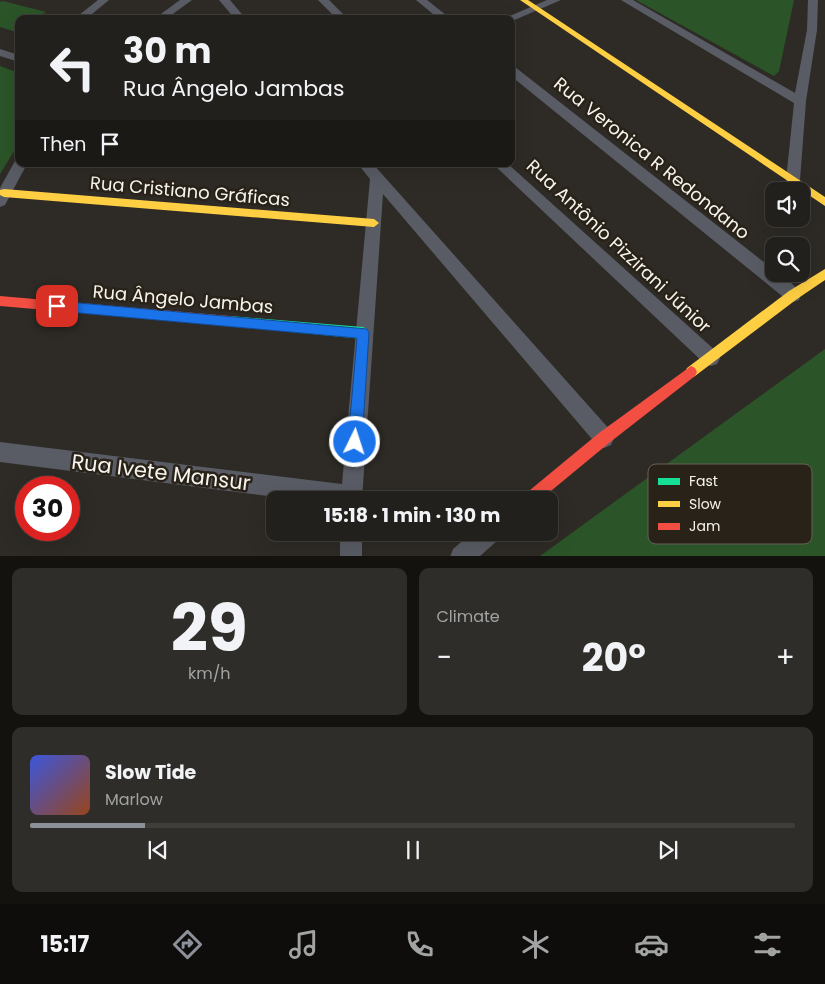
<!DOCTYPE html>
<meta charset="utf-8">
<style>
:root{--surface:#22201c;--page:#2e2d29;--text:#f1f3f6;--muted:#a2a3a3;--line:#3f3e3b;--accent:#8c9099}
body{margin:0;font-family:Poppins,sans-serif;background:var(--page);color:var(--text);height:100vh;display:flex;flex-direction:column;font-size:19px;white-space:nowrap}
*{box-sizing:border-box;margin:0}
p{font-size:16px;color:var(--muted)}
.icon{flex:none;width:28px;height:28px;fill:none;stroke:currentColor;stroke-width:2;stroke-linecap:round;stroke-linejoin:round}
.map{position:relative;height:556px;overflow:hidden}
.panel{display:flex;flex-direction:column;gap:12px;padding:12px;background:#13120f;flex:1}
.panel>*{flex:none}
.guide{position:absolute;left:15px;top:15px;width:500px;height:152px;border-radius:10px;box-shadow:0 5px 20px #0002,0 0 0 1px var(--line);background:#22201c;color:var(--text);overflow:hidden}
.buttons{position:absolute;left:765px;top:182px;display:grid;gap:10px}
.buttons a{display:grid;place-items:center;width:45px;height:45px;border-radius:10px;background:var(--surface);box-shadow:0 5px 20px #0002,0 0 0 1px var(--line);font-size:25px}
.speed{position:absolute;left:15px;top:476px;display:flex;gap:10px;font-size:25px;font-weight:700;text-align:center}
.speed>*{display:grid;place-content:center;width:65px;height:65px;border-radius:50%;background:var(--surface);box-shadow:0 5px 20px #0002,0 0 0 1px var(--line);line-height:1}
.speed .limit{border:8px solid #d22;background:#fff;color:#111}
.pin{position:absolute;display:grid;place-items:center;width:42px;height:42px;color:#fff;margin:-21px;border-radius:10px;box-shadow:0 2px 8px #0006}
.me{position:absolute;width:55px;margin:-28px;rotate:4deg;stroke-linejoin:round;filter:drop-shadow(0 0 4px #0008)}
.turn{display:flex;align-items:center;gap:18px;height:105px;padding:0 25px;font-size:22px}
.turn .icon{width:65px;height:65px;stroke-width:2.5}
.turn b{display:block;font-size:35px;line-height:42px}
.then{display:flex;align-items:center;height:48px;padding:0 25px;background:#0003;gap:10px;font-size:19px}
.big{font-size:38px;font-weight:700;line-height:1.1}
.panel .card{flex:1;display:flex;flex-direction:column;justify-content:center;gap:8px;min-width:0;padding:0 18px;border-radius:10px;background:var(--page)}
.panel .dial{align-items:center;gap:0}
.dial b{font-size:65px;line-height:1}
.song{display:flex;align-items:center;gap:15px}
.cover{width:60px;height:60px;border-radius:8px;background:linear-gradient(135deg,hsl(230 70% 55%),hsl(20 70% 35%))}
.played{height:5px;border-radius:2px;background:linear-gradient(90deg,var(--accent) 15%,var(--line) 15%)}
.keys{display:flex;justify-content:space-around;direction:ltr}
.heat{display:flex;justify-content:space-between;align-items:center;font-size:28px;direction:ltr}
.panel .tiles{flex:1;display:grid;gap:12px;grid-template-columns:1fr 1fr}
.card:last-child{grid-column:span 2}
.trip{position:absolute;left:266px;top:491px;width:292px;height:50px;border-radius:10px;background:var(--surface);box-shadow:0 5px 20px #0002,0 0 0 1px var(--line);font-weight:700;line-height:50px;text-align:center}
.menu{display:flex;height:80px;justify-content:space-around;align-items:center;background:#0e0d0b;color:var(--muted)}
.menu .icon{width:35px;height:35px}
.menu .active{color:var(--accent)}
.menu b{font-size:22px;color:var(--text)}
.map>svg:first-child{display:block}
.green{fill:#2b5528}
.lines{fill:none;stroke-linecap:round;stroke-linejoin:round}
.street{fill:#595c64;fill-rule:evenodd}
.fast{fill:#16e098;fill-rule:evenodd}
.slow{fill:#ffcf43;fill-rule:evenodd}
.jam{fill:#f24e42;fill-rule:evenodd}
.route{fill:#1a73e8;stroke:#114b97}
.labels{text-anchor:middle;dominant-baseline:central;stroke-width:5;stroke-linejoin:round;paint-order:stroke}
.street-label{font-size:18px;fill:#f7f4ed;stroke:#282218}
.near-street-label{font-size:21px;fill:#f7f4ed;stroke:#282218}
.key{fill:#282218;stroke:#666158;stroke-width:1}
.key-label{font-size:14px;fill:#f7f4ed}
</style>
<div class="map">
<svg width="825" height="557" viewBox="0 0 825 557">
<rect width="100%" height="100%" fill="#2e2b26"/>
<path class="green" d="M636,0H794L779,71L774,76Z
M3,1L46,12L36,19H19V30L16,32L0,27V2Z
M0,66L19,73V143L0,174Z
M825,349V556H540Z"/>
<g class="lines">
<path class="street" d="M98,0H109L86,19H74Z
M180,0H192L166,19H154Z
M219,0H230L246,19H235Z
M318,0H329L348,19H337Z
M416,0H427L451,19H439Z
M547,0H561L512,21L511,19H503Z
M621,0H633L795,93L807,30L808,0H818L817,30L806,101L800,180L798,184L793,185L788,184L786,180L794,103Z
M0,49L19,55V62L0,56Z
M511,67H515L774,270V274C783,274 797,287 801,295L799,300L793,302L787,300L511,76Z
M19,159V164H27L5,205L0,207V188L15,161Z
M358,164H373L611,431L614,438L611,445L604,448L597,445L383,194L362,500H299L0,462V442L342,484L370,179Z
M493,164H508L717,352L720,358L717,364L711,366L705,364Z
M340,532H362V557H340Z
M473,532H501L498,540L479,557H450L453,549Z"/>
<path class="fast" d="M230,316L363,327L367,329L369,333L367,337L363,339L230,326L226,325L224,321L226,317Z"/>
<path class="slow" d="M520,0H528L825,197V206Z
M4,189L374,219L379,223L374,227L4,197L0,195V190Z
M825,269V280L797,299L695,376L691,378L687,376L685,372L687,368L789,291Z"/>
<path class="jam" d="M0,296L230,316L234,317L236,321L234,325L230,326L0,306Z
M691,366L695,368L697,372L695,376L609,443L540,500H522L524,495L599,433Z"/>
</g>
<path class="route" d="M57,301L367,329L369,333L362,442L360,446L355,448L350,446L348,442L357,338L57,311L53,309L51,306L53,302Z"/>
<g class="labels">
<g class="street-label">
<text transform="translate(652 158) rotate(39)">Rua Veronica R Redondano</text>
<text transform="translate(190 191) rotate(5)">Rua Cristiano Gráficas</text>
<text transform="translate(619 246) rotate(43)">Rua Antônio Pizzirani Júnior</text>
<text transform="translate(183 299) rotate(5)">Rua Ângelo Jambas</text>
</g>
<g class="near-street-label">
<text transform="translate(161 472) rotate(7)">Rua Ivete Mansur</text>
</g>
</g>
<rect x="648" y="464" width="164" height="80" rx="8" class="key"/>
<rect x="658" y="478" width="22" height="7" fill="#16e098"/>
<rect x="658" y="501" width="22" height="6" fill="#ffcf43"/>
<rect x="658" y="523" width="22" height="7" fill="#f24e42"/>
<g class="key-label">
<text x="689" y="486">Fast</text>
<text x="689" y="509">Slow</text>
<text x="689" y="531">Jam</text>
</g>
</svg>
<div class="buttons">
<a><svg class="icon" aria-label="sound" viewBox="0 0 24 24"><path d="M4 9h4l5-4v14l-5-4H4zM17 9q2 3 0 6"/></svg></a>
<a><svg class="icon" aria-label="search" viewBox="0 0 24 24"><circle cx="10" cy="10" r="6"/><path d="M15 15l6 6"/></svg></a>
</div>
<div class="speed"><div class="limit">30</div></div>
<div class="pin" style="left:57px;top:306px;background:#d93025"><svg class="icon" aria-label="arrive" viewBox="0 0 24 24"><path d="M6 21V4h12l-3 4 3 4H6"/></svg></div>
<svg class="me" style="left:355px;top:442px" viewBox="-20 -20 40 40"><circle r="17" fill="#1a73e8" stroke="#fff" stroke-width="3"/><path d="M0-11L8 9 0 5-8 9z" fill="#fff"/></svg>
<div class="trip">15:18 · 1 min · 130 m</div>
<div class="guide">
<div class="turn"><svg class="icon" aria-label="left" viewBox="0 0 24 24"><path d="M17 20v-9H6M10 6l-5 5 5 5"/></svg><div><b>30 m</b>Rua Ângelo Jambas</div></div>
<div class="then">Then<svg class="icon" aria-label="arrive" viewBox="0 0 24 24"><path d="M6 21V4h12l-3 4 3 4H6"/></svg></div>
</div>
</div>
<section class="panel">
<div class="tiles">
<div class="card dial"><b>29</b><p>km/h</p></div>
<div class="card"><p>Climate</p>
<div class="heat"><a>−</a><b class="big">20°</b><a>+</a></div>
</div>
<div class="card">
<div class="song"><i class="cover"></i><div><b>Slow Tide</b><p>Marlow</p></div></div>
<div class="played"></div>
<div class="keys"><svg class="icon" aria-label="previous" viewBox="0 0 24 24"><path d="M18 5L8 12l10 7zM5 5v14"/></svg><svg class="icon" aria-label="pause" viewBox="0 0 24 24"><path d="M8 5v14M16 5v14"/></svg><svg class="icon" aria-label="next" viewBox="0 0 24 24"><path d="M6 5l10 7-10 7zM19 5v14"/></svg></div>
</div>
</div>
</section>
<nav class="menu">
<b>15:17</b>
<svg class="icon active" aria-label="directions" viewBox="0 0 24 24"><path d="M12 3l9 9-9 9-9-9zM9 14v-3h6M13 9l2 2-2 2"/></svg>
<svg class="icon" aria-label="music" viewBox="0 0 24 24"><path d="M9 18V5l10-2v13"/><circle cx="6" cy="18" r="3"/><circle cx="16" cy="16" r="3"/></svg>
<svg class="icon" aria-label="phone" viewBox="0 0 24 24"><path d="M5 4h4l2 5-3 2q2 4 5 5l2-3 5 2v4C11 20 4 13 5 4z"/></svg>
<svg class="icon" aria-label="climate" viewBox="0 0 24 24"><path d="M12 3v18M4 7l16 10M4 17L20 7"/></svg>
<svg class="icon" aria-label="car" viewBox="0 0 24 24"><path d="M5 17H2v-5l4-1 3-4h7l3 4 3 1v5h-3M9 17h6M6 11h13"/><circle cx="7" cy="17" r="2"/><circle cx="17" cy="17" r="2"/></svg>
<svg class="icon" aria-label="filters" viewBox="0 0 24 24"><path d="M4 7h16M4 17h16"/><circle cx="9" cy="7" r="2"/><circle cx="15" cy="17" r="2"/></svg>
</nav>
